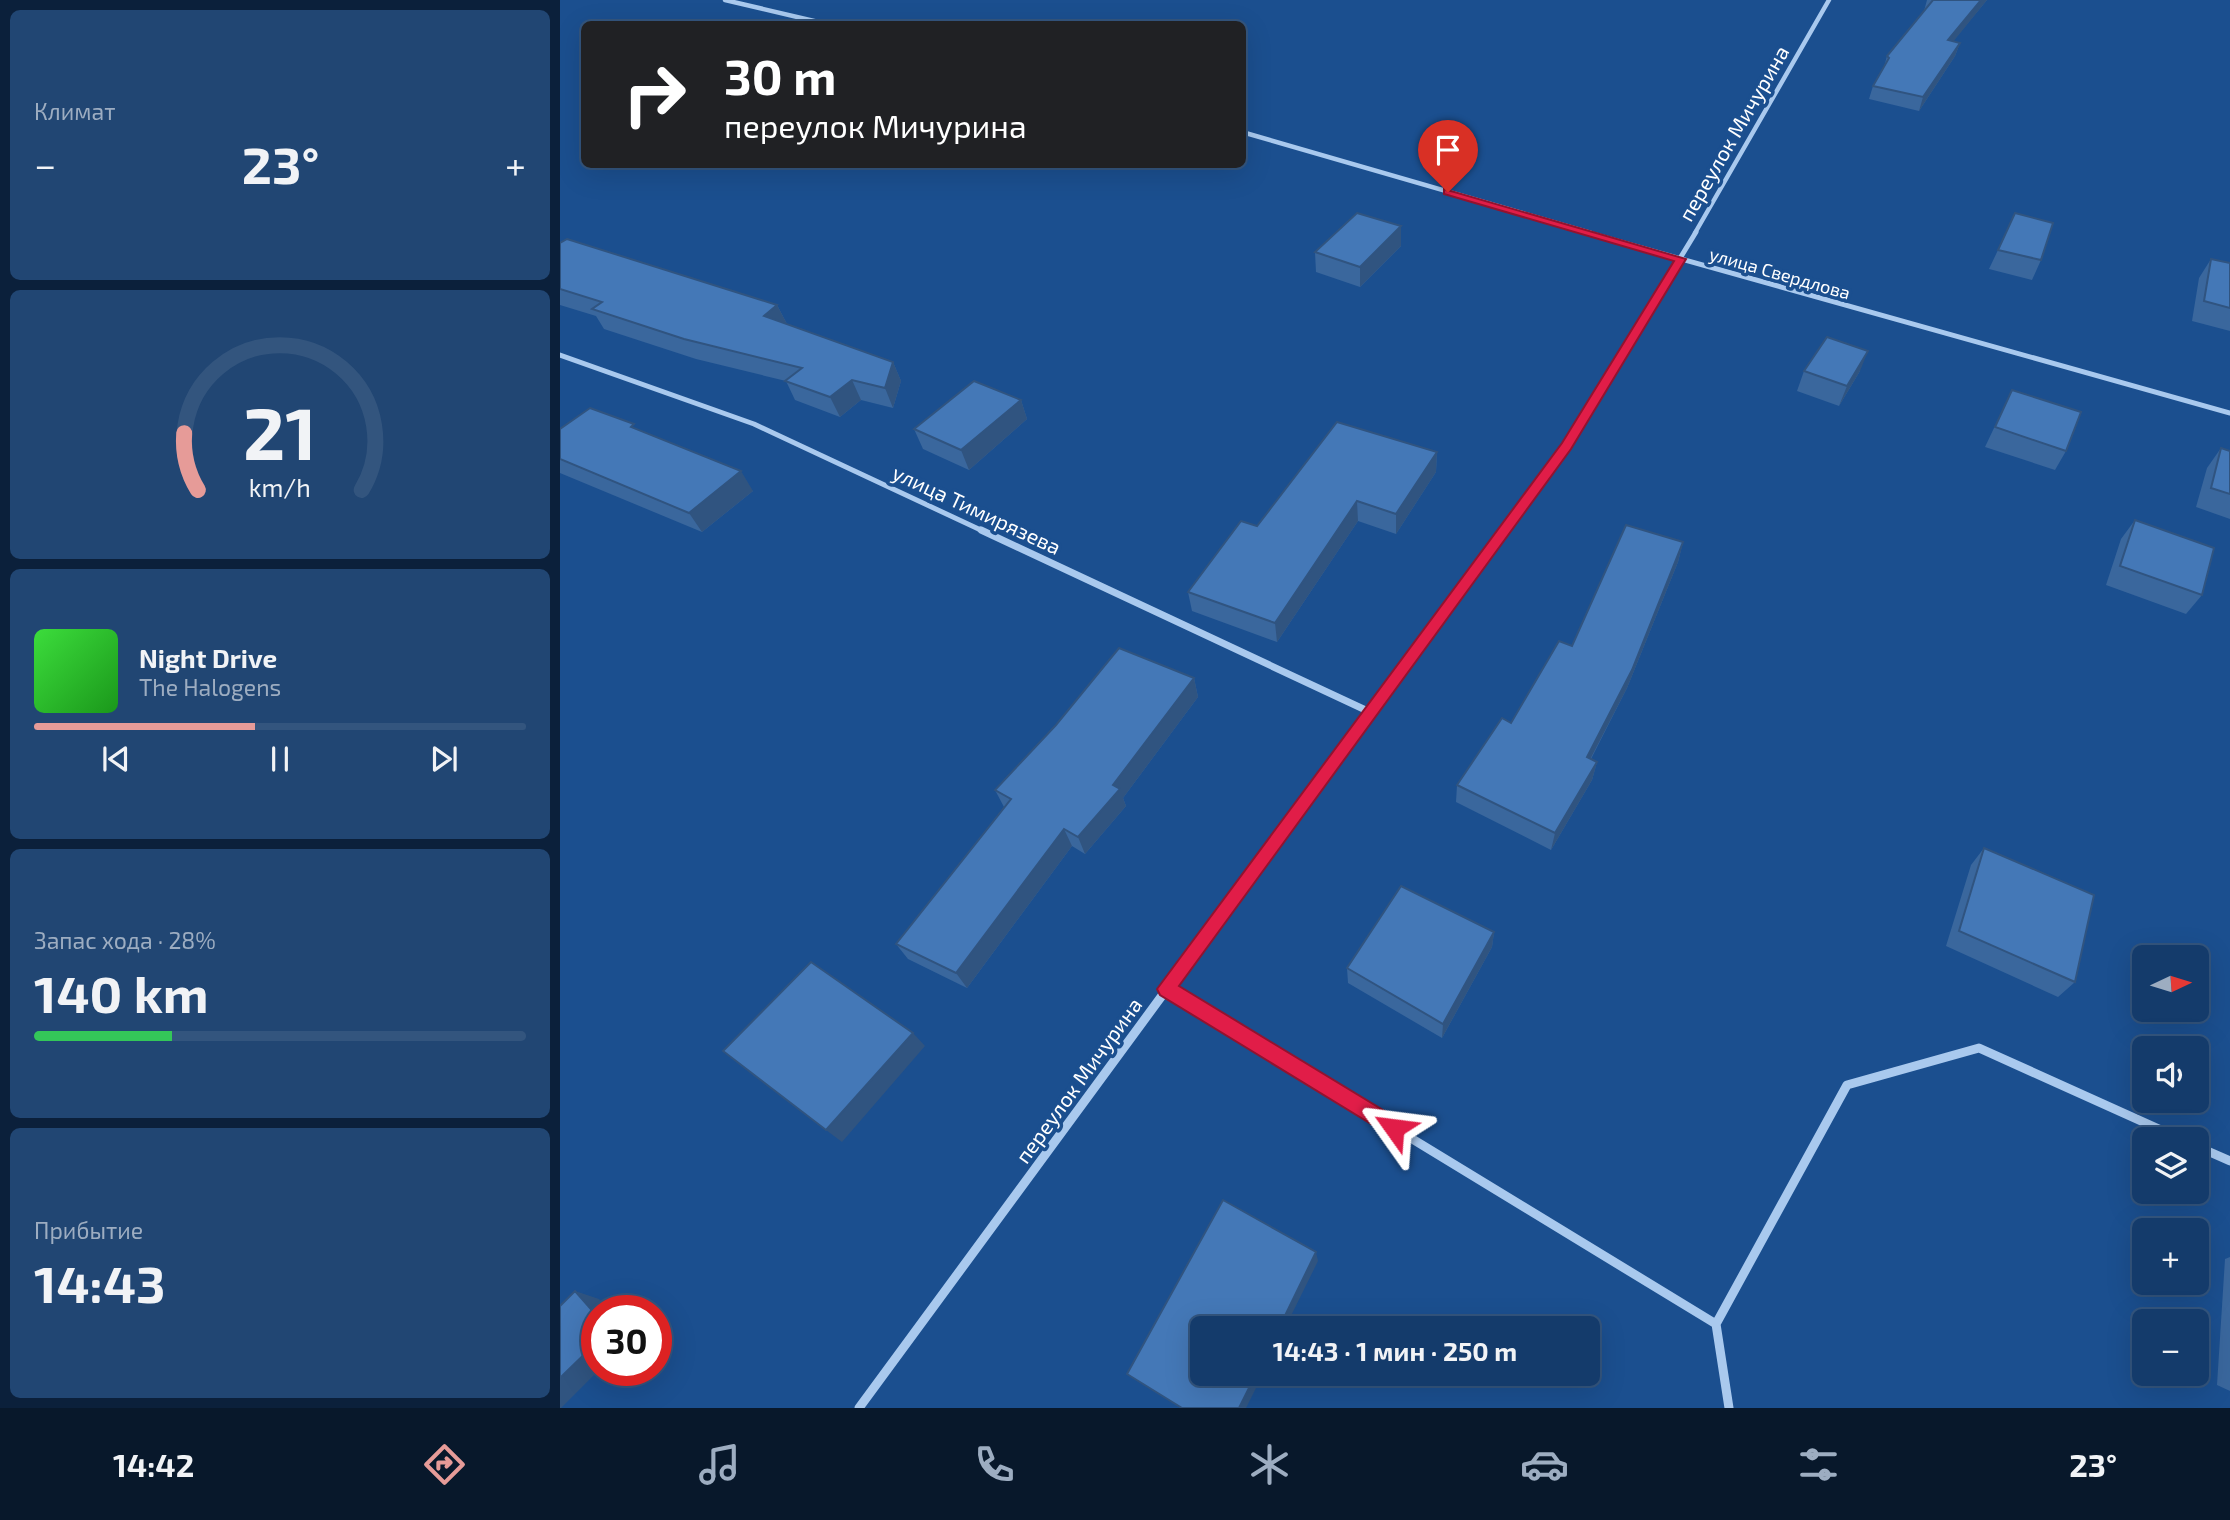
<!DOCTYPE html>
<html lang="ru">
<meta charset="utf-8">
<style>
:root{--surface:#143b6b;--page:#214673;--text:#f1f3f6;--muted:#9dadc1;--line:#33557e;--accent:#e69b98}
body{margin:0;font-family:"Exo 2",sans-serif;background:var(--page);color:var(--text);height:100vh;display:flex;flex-direction:column;font-size:26px;white-space:nowrap}
*{box-sizing:border-box;margin:0}
p{font-size:23px;color:var(--muted)}
.icon{flex:none;width:38px;height:38px;fill:none;stroke:currentColor;stroke-width:2;stroke-linecap:round;stroke-linejoin:round}
.map{position:relative;flex:1;overflow:hidden}
.side{display:flex;flex-direction:column;gap:10px;padding:10px;background:#0b203b;width:560px}
.side>*{flex:none}
.top-card{position:absolute;left:21px;top:21px;width:665px;height:147px;border-radius:10px;box-shadow:0 7px 28px #0002,0 0 0 2px var(--line);background:#202124;color:#fff;overflow:hidden}
.needle{width:46px;rotate:86deg}
.controls{position:absolute;left:1572px;top:945px;display:grid;gap:14px}
.controls a{display:grid;place-items:center;width:77px;height:77px;border-radius:10px;background:var(--surface);box-shadow:0 7px 28px #0002,0 0 0 2px var(--line);font-size:35px}
.speed{position:absolute;left:21px;top:1295px;display:flex;gap:14px;font-size:35px;font-weight:700;text-align:center}
.speed>*{display:grid;place-content:center;width:91px;height:91px;border-radius:50%;background:var(--surface);box-shadow:0 7px 28px #0002,0 0 0 2px var(--line);line-height:1}
.speed .limit{border:10px solid #d22;background:#fff;color:#111}
.pin{position:absolute;display:grid;place-items:center;width:60px;height:60px;color:#fff;margin:-72px -30px;border-radius:50% 50% 50% 0;rotate:-45deg;box-shadow:0 0 7px #0007}
.pin .icon{rotate:45deg}
.me{position:absolute;width:77px;margin:-38px;rotate:301deg;stroke-linejoin:round;filter:drop-shadow(0 0 5px #0008)}
.turn{display:flex;align-items:center;gap:24px;height:147px;padding:0 28px;font-size:32px}
.turn .icon{width:91px;height:91px;stroke-width:2.5}
.turn b{display:block;font-size:49px;line-height:60px}
.big{font-size:52px;font-weight:700;line-height:1.1}
.side .widget{flex:1;display:flex;flex-direction:column;justify-content:center;gap:10px;min-width:0;padding:0 24px;border-radius:10px;background:var(--page)}
.side .dial{align-items:center;gap:0}
.dial svg{height:182px;overflow:visible;fill:none;stroke:var(--line);stroke-width:7;stroke-linecap:round;text-anchor:middle}
.dial text{fill:var(--text);stroke:none}
.song{display:flex;align-items:center;gap:21px}
.cover{width:84px;height:84px;border-radius:10px;background:linear-gradient(135deg,hsl(120 70% 55%),hsl(120 70% 35%))}
.played{height:7px;border-radius:4px;background:linear-gradient(90deg,var(--accent) 45%,var(--line) 45%)}
.keys{display:flex;justify-content:space-around;direction:ltr}
.heat{display:flex;justify-content:space-between;align-items:center;font-size:38px;direction:ltr}
.charge{height:10px;border-radius:5px;background:linear-gradient(90deg,#34c759 28%,var(--line) 0)}
.trip{position:absolute;left:630px;top:1316px;width:410px;height:70px;border-radius:10px;background:var(--surface);box-shadow:0 7px 28px #0002,0 0 0 2px var(--line);font-weight:700;line-height:70px;text-align:center}
.tabs{display:flex;height:112px;justify-content:space-around;align-items:center;background:#08182b;color:var(--muted)}
.tabs .icon{width:49px;height:49px}
.tabs .current{color:var(--accent)}
.tabs b{font-size:32px;color:var(--text)}
main{display:flex;flex:1;min-height:0}
.map>svg:first-child{display:block}
.lines{fill:none;stroke-linecap:round;stroke-linejoin:round}
.street-far3{stroke:#a9c9ee;stroke-width:4.5}
.street-far2{stroke:#a9c9ee;stroke-width:5}
.street-far1{stroke:#a9c9ee;stroke-width:7}
.street{stroke:#a9c9ee;stroke-width:9}
.wall{fill:#3a679d}
.shaded-wall{fill:#305480}
.building{fill:#4478b7;stroke:#305480;stroke-width:2}
.route{fill:#e11d48;stroke:#92132f;stroke-width:2}
.labels{text-anchor:middle;dominant-baseline:central;stroke-width:7;stroke-linejoin:round;paint-order:stroke}
.far-street-label{font-size:18px;fill:#fff;stroke:#1b4f8f}
.street-label{font-size:21px;fill:#fff;stroke:#1b4f8f}
</style>
<main>
<section class="side">
<div class="widget"><p>Климат</p>
<div class="heat"><a>−</a><b class="big">23°</b><a>+</a></div>
</div>
<div class="widget dial"><svg viewBox="0 0 100 80">
<path d="M14 69A42 42 0 1 1 86 69"/>
<path d="M14 69A42 42 0 0 1 8 44" stroke="#e69b98"/>
<text x="50" y="56" font-size="32" font-weight="700">21</text>
<text x="50" y="72" font-size="11">km/h</text>
</svg></div>
<div class="widget">
<div class="song"><i class="cover"></i><div><b>Night Drive</b><p>The Halogens</p></div></div>
<div class="played"></div>
<div class="keys"><svg class="icon" aria-label="previous" viewBox="0 0 24 24"><path d="M18 5L8 12l10 7zM5 5v14"/></svg><svg class="icon" aria-label="pause" viewBox="0 0 24 24"><path d="M8 5v14M16 5v14"/></svg><svg class="icon" aria-label="next" viewBox="0 0 24 24"><path d="M6 5l10 7-10 7zM19 5v14"/></svg></div>
</div>
<div class="widget"><p>Запас хода · 28%</p><b class="big">140 km</b><div class="charge"></div></div>
<div class="widget"><p>Прибытие</p><b class="big">14:43</b></div>
</section>
<div class="map">
<svg width="1670" height="1408" viewBox="0 0 1670 1408">
<rect width="100%" height="100%" fill="#1b4f8f"/>
<g class="lines">
<path class="street-far3" d="M165,0L267,24
M682,132L1031,233
M1135,233L1269,0"/>
<path class="street-far2" d="M1025,232L1670,413
M0,355L194,424L425,532
M943,532L1006,446L1136,232"/>
<path class="street-far1" d="M421,530L812,713
M661,916L944,530"/>
<path class="street" d="M606,989L1156,1324
M1636,1146L1670,1161
M1156,1324L1287,1085L1419,1048L1621,1139
M1156,1324L1169,1408
M299,1408L662,914"/>
</g>
<path class="wall" d="M1367,0H1427L1393,41L1400,43L1395,56L1359,111L1309,99L1313,86L1324,67L1327,56L1364,11Z
M841,226V246L800,287L756,272L755,252Z
M0,243L217,305L227,324L333,362L341,381L333,408L301,400L280,417L235,400L226,381L136,359L44,329L36,316L0,305Z
M1438,250L1481,260L1472,280L1429,269Z
M1651,259L1670,263V331L1632,321L1639,278Z
M1244,371H1300L1279,406L1237,391Z
M1452,390L1506,451L1495,470L1425,447Z
M461,400L467,419L409,470L363,449L354,429Z
M0,429L78,430L193,491L142,532L0,473Z
M1661,448L1670,451V519L1636,507L1647,468Z
M877,452L876,472L836,534L798,521L717,642L632,611L628,592L697,526Z
M1575,520L1642,595L1626,614L1546,585L1561,539Z
M1123,542L1118,562L1067,688L1031,759L1037,762L1032,780L991,850L896,802L897,785L951,723L1012,646Z
M634,678L638,697L563,798L566,806L525,854L512,846L407,988L348,959L336,944L444,807L435,790Z
M1424,848L1515,982L1498,997L1386,946L1411,865Z
M934,932L932,947L882,1038L788,983L787,968Z
M1670,1257V1391L1657,1385L1665,1259Z"/>
<path class="shaded-wall" d="M1421,0H1427L1384,53L1388,40Z
M1400,43L1395,56L1359,111L1363,97Z
M841,226V246L800,287V267Z
M217,305L227,324L204,316Z
M1308,351L1300,371L1279,406L1287,386Z
M333,362L341,381L333,408L325,388Z
M292,380L301,400L280,417L270,397Z
M461,400L467,419L409,470L401,450Z
M877,452L876,472L836,534V514Z
M181,471L193,491L142,532L129,513Z
M797,501L798,521L717,642L715,623Z
M1123,542L1118,562L1067,688L1022,775L1027,757Z
M634,678L638,697L563,798L566,806L525,854L518,837L553,785Z
M1037,762L1032,780L991,850L995,833Z
M504,829L512,846L407,988L396,973Z
M934,932L932,947L882,1038L883,1024Z
M353,1033L365,1046L282,1142L266,1130Z
M756,1252L758,1261L725,1328H719Z
M15,1291L39,1299L49,1311H37V1316Z
M37,1342V1370H39L1,1408H0V1378Z
M696,1374H703L686,1408H679Z"/>
<path class="building" d="M1373,0H1421L1388,40L1400,43L1363,97L1313,86L1329,58L1327,56Z
M797,213L841,226L800,267L755,252Z
M1455,213L1493,223L1481,260L1438,250Z
M7,239L217,305L204,316L333,362L325,388L292,380L270,397L225,381L242,368L124,339L32,309L42,302L0,289V243Z
M1651,259L1670,263V308L1644,301Z
M1267,337L1308,351L1287,386L1244,371Z
M414,381L461,400L401,450L354,429Z
M1452,390L1521,412L1506,451L1435,427Z
M30,408L74,424L71,427L181,471L129,513L0,459V429Z
M777,422L877,452L836,514L797,501L715,623L628,592L681,521L697,526Z
M1661,448L1670,451V494L1651,488Z
M1575,520L1654,548L1642,595L1560,566Z
M1066,525L1123,542L1072,670L1027,757L1037,762L995,833L897,785L942,718L951,723L999,641L1012,646Z
M559,648L634,678L553,785L560,789L518,837L504,829L396,973L336,944L451,799L435,790L496,725Z
M1424,848L1534,895L1515,982L1399,931Z
M841,886L934,932L883,1024L787,968Z
M251,962L353,1033L266,1130L163,1051Z
M663,1200L756,1252L719,1328H642V1374H696L679,1408H622L567,1374Z
M15,1291L37,1316V1342L0,1378V1306Z"/>
<path class="route" d="M884,189L1126,259L1011,449L619,986L841,1121L844,1128L841,1135L834,1138L600,995L597,989L1002,443L1114,261L884,194Z"/>
<g class="labels">
<g class="far-street-label">
<text transform="translate(1220 273) rotate(16)">улица Свердлова</text>
</g>
<g class="street-label">
<text transform="translate(1173 133) rotate(-60)">переулок Мичурина</text>
<text transform="translate(417 509) rotate(25)">улица Тимирязева</text>
<text transform="translate(518 1080) rotate(-54)">переулок Мичурина</text>
</g>
</g>
</svg>
<div class="controls">
<a><svg class="needle" viewBox="-14 -14 28 28"><path d="M0-13l5 13h-10z" fill="#e53935"/><path d="M0 13l5-13h-10z" fill="#9dadc1"/></svg></a>
<a><svg class="icon" aria-label="sound" viewBox="0 0 24 24"><path d="M4 9h4l5-4v14l-5-4H4zM17 9q2 3 0 6"/></svg></a>
<a><svg class="icon" aria-label="layers" viewBox="0 0 24 24"><path d="M12 4l9 5-9 5-9-5zM3 14l9 5 9-5"/></svg></a>
<a>+</a>
<a>−</a>
</div>
<div class="speed"><div class="limit">30</div></div>
<div class="pin" style="left:888px;top:192px;background:#d93025"><svg class="icon" aria-label="arrive" viewBox="0 0 24 24"><path d="M6 21V4h12l-3 4 3 4H6"/></svg></div>
<svg class="me" style="left:834px;top:1128px" viewBox="-20 -20 40 40"><path d="M0-17L14 15 0 8-14 15z" fill="#e11d48" stroke="#fff" stroke-width="4"/></svg>
<div class="trip">14:43 · 1 мин · 250 m</div>
<div class="top-card">
<div class="turn"><svg class="icon" aria-label="right" viewBox="0 0 24 24"><path d="M7 20v-9h11M14 6l5 5-5 5"/></svg><div><b>30 m</b>переулок Мичурина</div></div>
</div>
</div>
</main>
<nav class="tabs">
<b>14:42</b>
<svg class="icon current" aria-label="directions" viewBox="0 0 24 24"><path d="M12 3l9 9-9 9-9-9zM9 14v-3h6M13 9l2 2-2 2"/></svg>
<svg class="icon" aria-label="music" viewBox="0 0 24 24"><path d="M9 18V5l10-2v13"/><circle cx="6" cy="18" r="3"/><circle cx="16" cy="16" r="3"/></svg>
<svg class="icon" aria-label="phone" viewBox="0 0 24 24"><path d="M5 4h4l2 5-3 2q2 4 5 5l2-3 5 2v4C11 20 4 13 5 4z"/></svg>
<svg class="icon" aria-label="climate" viewBox="0 0 24 24"><path d="M12 3v18M4 7l16 10M4 17L20 7"/></svg>
<svg class="icon" aria-label="car" viewBox="0 0 24 24"><path d="M5 17H2v-5l4-1 3-4h7l3 4 3 1v5h-3M9 17h6M6 11h13"/><circle cx="7" cy="17" r="2"/><circle cx="17" cy="17" r="2"/></svg>
<svg class="icon" aria-label="filters" viewBox="0 0 24 24"><path d="M4 7h16M4 17h16"/><circle cx="9" cy="7" r="2"/><circle cx="15" cy="17" r="2"/></svg>
<b>23°</b>
</nav>
